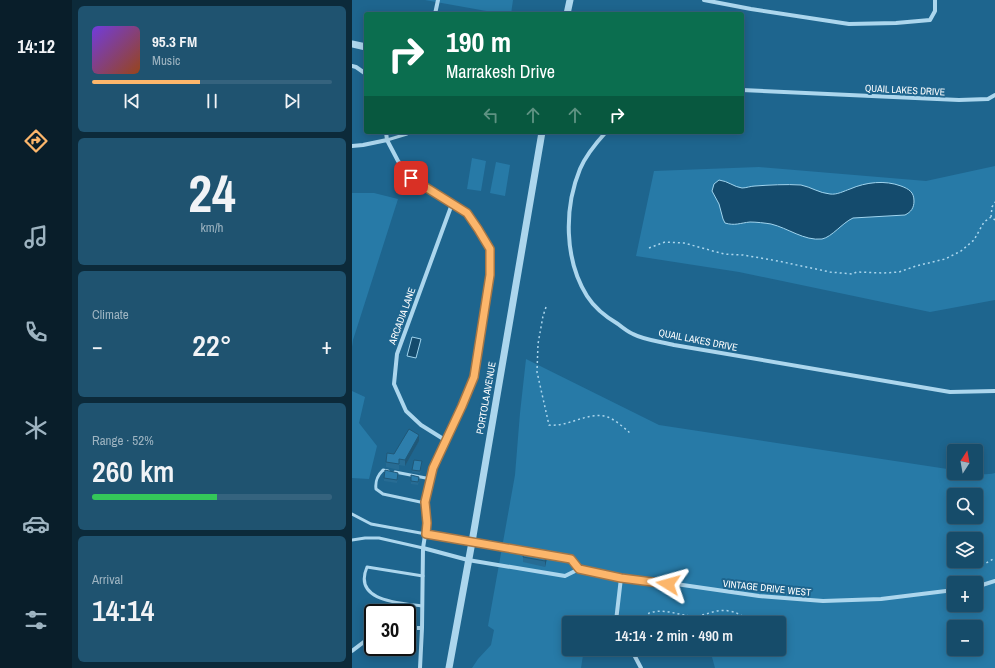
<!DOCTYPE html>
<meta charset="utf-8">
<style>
:root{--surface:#164c6a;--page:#1f5370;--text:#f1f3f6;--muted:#9eb4c1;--line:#35637e;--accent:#fcb66b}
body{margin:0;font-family:"Archivo Narrow",sans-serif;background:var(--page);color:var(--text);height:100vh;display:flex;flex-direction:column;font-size:15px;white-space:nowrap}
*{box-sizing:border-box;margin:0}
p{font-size:13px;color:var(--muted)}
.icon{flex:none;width:22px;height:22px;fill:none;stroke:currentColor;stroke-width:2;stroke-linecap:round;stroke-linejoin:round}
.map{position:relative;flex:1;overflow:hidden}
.side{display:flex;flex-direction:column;gap:6px;padding:6px;background:#0c2a3a;width:280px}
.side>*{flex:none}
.guide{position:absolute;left:12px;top:12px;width:380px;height:122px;border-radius:4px;box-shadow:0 2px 10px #0003,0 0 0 1px var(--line);background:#0b6e4f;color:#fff;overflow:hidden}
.needle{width:26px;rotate:11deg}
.buttons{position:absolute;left:595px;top:444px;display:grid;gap:8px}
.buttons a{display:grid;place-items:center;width:36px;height:36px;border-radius:4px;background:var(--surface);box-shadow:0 2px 10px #0003,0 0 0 1px var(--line);font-size:20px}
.speed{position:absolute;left:12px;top:604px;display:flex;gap:8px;font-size:20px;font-weight:700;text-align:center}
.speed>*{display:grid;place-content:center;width:52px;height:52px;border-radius:50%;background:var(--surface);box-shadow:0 2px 10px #0003,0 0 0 1px var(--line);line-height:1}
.speed .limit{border:2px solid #111;border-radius:6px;background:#fff;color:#111}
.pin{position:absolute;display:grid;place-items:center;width:34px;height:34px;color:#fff;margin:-17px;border-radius:8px;box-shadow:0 2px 6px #0006}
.me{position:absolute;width:44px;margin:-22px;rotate:278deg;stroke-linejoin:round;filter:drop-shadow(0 0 3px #0008)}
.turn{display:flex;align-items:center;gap:14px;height:84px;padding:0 16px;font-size:18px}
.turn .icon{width:52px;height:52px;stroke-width:2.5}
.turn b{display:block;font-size:28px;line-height:34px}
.lanes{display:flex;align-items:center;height:38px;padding:0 16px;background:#0003;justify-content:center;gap:20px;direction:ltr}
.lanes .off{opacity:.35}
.big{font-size:30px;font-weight:600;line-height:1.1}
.side .tile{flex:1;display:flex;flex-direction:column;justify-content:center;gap:6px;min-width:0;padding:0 14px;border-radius:6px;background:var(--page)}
.side .dial{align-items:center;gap:0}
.dial b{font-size:52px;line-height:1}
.song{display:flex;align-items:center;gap:12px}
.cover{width:48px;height:48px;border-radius:6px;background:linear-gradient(135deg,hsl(260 70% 55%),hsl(20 70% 35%))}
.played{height:4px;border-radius:2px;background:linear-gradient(90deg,var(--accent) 45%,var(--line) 45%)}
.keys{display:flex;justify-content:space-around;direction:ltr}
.heat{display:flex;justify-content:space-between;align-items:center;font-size:22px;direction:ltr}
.charge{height:6px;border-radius:3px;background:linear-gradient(90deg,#34c759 52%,var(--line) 0)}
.trip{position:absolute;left:210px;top:616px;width:224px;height:40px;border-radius:4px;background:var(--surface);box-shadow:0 2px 10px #0003,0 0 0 1px var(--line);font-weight:600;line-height:40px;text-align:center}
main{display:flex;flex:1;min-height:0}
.tabs{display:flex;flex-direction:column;width:72px;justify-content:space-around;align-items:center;background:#091e2a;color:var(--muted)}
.tabs .icon{width:28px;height:28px}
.tabs .selected{color:var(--accent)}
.tabs b{font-size:18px;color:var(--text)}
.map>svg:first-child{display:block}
.green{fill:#277aa7;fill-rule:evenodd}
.water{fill:#144b6d;stroke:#a0d4ee}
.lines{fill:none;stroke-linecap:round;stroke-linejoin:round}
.path{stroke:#acd6ed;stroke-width:1.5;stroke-dasharray:2 3;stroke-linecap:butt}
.service{stroke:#acd6ed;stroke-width:3}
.minor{stroke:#acd6ed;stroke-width:4}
.tertiary{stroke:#acd6ed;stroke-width:7}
.wall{fill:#276c94}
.shaded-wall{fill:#205878}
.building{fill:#2d7eac;stroke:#205878}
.route-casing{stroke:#a47646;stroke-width:10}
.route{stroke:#fcb66b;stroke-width:7}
.labels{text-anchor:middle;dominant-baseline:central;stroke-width:4;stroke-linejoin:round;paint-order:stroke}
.street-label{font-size:10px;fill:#fff;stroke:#1e658e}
</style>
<main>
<nav class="tabs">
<b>14:12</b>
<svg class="icon selected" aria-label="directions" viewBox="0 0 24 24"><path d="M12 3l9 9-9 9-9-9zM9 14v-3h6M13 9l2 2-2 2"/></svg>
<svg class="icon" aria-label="music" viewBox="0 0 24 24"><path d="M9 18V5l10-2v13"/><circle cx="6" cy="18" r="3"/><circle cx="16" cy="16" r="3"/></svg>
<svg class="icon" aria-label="phone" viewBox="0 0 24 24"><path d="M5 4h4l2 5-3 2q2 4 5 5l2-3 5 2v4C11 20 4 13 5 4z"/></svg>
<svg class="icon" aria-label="climate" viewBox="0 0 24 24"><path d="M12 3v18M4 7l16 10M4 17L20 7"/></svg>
<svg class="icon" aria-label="car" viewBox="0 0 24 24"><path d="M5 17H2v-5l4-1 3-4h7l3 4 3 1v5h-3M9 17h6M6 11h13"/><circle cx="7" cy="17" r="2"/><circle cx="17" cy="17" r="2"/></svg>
<svg class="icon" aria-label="filters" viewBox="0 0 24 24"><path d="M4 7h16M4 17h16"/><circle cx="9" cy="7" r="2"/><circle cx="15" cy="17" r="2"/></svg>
</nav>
<section class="side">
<div class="tile">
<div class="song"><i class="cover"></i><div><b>95.3 FM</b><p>Music</p></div></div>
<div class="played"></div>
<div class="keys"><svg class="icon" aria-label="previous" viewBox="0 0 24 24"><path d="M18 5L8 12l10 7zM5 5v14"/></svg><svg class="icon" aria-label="pause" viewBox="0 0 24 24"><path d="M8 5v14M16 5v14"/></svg><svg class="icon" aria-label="next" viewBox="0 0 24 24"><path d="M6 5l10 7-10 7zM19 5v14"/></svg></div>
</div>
<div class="tile dial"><b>24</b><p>km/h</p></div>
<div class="tile"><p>Climate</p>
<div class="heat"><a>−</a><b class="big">22°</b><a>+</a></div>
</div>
<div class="tile"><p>Range · 52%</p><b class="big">260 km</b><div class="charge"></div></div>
<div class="tile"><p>Arrival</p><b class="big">14:14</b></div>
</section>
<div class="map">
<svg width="643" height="668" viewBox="0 0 643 668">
<rect width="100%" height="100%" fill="#1e658e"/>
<path class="green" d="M73,0H161L159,14H151Z
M120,158L134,161L129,191L115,189Z
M144,162L158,165L153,196L138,193Z
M643,166V300L578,312L387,272L284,256L302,171L407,167L574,181Z
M0,193H22L46,199L1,340L0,347Z
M174,359L307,425L602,470V473C615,473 631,476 643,473V668H363L360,657L340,649H427V623H217V649H232L229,668H120L126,659L139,645L142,630L136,626L163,475L168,413ZM602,495H624V517H602ZM602,539H624V561H602ZM602,583H624V605H602ZM602,627H624V649H602Z
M0,391L13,397L7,423L25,446L17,479L0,478Z"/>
<path class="water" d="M367,180C376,181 382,187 390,188C394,188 399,186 403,186C417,185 434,184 449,185C459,187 467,193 478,194C485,195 492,191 498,189C514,182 533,180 549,186C557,189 562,192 562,201C562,208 559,212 553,215L501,218C490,223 480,237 470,239C452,241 436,228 419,224C413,223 404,222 398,222C388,223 383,226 373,223L371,219L367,204L360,191L362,184Z
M60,337L69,339L64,358L55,356Z"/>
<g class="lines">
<path class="path" d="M639,217L640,207L643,202
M297,248L313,242L332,243L372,254L391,255L426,261L478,272L500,274L505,272L532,273L547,272L564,266L593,259L609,251L622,240L632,222L639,217L643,220
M194,307L191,316L186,344L185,372L197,425C216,427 233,413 252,416C262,418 271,427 278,433
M620,567L634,563L643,558
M292,623L297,613C312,608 325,615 340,616C353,617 363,608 377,611C387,612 393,619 402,623"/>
<path class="service" d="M35,140L55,134L57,132
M36,471L31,470C25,476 23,481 24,489L31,494L73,503
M43,472L79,479
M0,514L19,524L74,534
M0,540L13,538H27L71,548
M70,606C50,603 0,602 15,567L71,576"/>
<path class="minor" d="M352,0L399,9L497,24L544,23L578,20L583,11V0
M83,14L86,0
M0,66L4,67L14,74
M390,90L607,100L636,99L643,95
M34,132L35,140L46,161L59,178L115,213L126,229L138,249V275L122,377L111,406L93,440L81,468L73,503L75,523L71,548L70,628L68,668
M254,132C244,143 234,155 228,169C212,208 212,259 235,296C242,307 254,317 266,324C271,328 276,332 281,334C292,340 310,342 322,345L598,392L643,391
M0,146L11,145L35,140
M93,440L69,425L54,411L42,384L45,354L100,204
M74,534L176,552
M71,548L116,560L213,576L227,569
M190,554L219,559L227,569L269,578L303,581L407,596L471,601L529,599L602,590
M624,587L643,581
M265,623L264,621L269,578
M55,628H70
M279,649L289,668
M0,651L21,635"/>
<path class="tertiary" d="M215,14L218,0
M0,44L14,47
M97,668L120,542L190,132"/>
</g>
<path class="wall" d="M67,441L53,466L47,465V470L34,467V462L42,454Z
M70,464L68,474L60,472V470Z
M46,476L45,483L32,481V478Z
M67,480L66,485L59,484V481Z
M171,557L195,558L193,567L171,562Z"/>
<path class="shaded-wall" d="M67,435V441L53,466V460Z
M195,552V558L193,567V561Z"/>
<path class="building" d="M57,429L67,435L53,460L47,459V464L34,462L35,453L42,454Z
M62,460L70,461L68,471L60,470Z
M33,470L46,473L45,480L32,478Z
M59,475L67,477L66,482L59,481Z
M173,549L195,552L193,561L171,557Z"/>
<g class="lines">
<defs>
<path id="route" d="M59,178L115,213L126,229L138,249V275L122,377L110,406L81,468L73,502L75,523L74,534L219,559L227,569L269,578L316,584"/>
</defs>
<use href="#route" class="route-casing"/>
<use href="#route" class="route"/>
</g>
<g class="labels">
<g class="street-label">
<text transform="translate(553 90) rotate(3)">QUAIL LAKES DRIVE</text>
<text transform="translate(50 316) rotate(-70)">ARCADIA LANE</text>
<text transform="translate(346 340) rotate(11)">QUAIL LAKES DRIVE</text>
<text transform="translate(134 398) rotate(-80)">PORTOLA AVENUE</text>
<text transform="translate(415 588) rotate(6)">VINTAGE DRIVE WEST</text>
</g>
</g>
</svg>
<div class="buttons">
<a><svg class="needle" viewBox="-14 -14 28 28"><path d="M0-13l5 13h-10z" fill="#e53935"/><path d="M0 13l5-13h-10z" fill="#9eb4c1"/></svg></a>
<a><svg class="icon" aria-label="search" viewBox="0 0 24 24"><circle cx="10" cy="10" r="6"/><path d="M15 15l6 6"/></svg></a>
<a><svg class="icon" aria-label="layers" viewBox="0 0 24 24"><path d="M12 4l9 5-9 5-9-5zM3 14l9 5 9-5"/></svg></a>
<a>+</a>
<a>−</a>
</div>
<div class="speed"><div class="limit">30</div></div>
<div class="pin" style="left:59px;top:178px;background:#d93025"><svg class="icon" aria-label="arrive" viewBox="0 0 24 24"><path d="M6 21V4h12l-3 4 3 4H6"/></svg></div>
<svg class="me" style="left:316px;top:584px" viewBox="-20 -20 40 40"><path d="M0-17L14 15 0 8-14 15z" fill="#fcb66b" stroke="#fff" stroke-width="4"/></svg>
<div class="trip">14:14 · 2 min · 490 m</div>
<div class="guide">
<div class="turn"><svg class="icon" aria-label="right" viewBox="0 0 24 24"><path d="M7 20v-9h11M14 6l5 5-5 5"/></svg><div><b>190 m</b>Marrakesh Drive</div></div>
<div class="lanes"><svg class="icon off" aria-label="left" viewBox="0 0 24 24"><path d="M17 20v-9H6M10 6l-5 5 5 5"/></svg><svg class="icon off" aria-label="ahead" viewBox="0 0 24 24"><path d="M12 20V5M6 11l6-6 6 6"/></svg><svg class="icon off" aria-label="ahead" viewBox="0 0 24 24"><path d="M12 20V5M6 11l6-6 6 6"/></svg><svg class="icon" aria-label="right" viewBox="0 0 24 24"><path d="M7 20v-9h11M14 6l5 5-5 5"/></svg></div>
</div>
</div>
</main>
